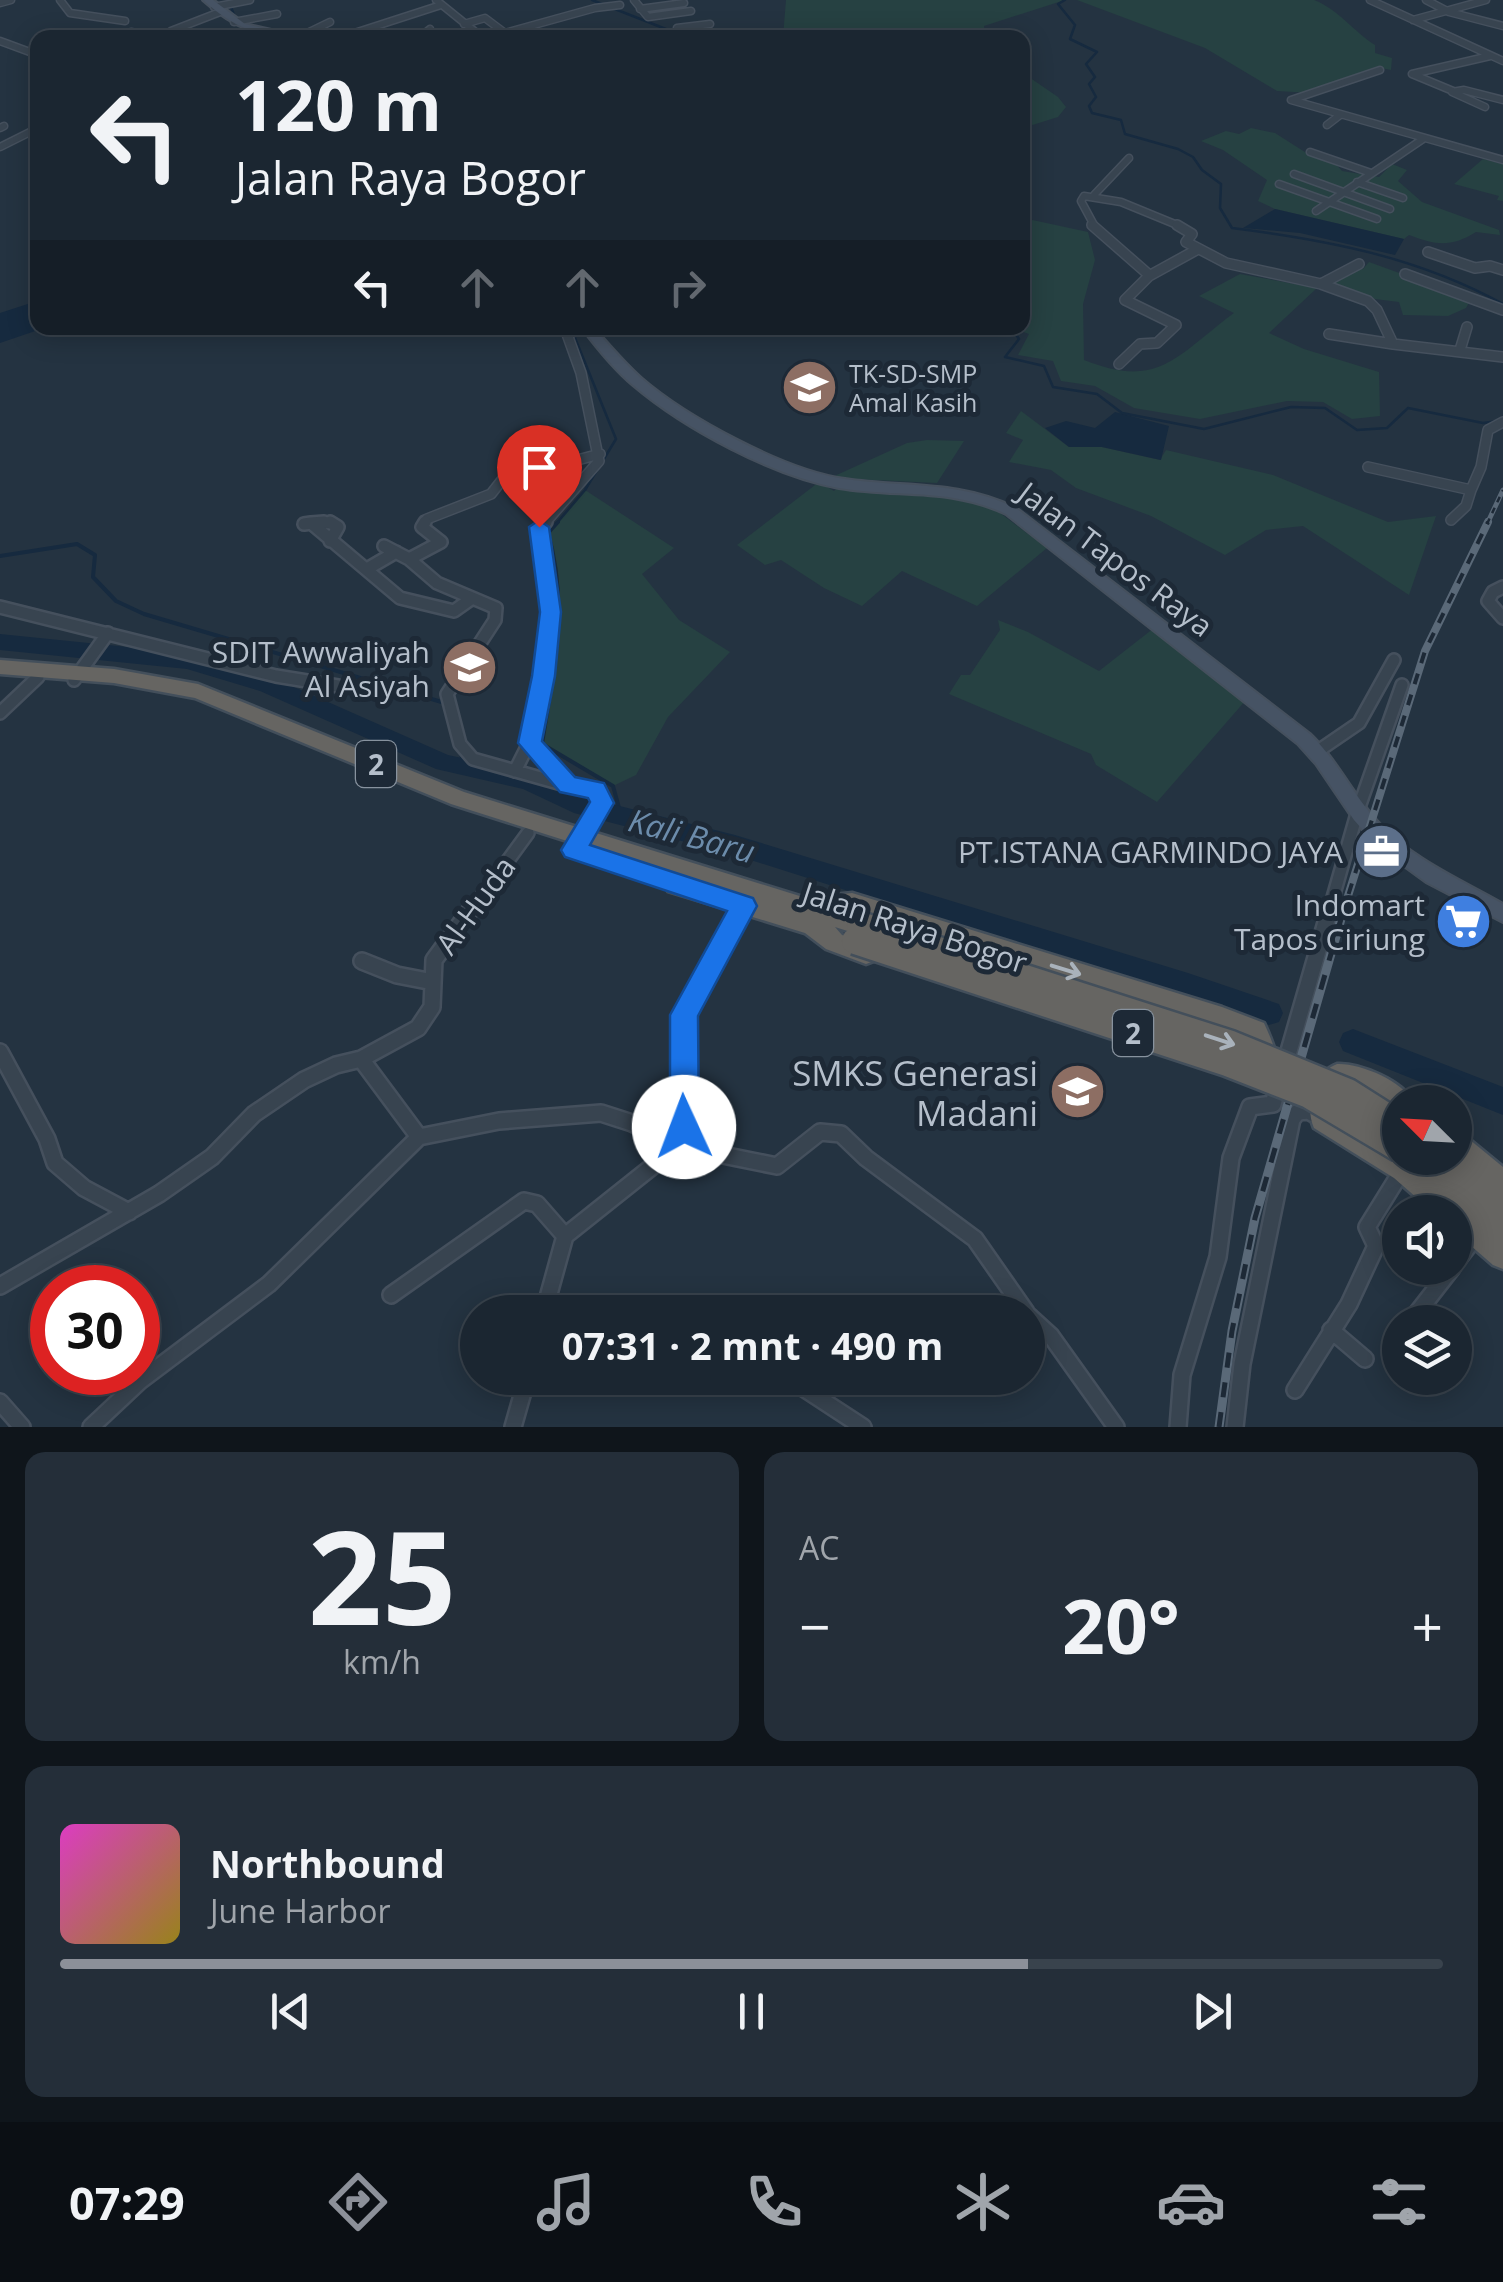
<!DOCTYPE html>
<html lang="id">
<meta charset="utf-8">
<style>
:root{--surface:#1b2631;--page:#242e39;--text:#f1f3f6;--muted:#a0a5ab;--line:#39434d;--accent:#8c9099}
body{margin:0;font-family:"Open Sans",sans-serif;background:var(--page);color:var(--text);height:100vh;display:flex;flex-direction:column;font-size:38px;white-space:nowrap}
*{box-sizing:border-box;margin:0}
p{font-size:32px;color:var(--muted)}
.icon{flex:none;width:55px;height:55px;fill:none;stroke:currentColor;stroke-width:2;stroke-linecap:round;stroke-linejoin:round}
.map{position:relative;height:1427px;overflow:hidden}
.panel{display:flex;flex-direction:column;gap:25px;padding:25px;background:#0f151b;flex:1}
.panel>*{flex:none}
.guide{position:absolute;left:30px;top:30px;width:1000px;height:305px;border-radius:20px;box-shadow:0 5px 25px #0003,0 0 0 2px var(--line);background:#1b2631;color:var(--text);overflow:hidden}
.needle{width:65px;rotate:294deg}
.tools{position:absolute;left:1382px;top:1085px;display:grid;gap:20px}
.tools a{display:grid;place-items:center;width:90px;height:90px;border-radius:50%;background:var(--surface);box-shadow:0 5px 25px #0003,0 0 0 2px var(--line);font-size:50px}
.speed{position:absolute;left:30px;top:1265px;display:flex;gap:20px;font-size:50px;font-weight:700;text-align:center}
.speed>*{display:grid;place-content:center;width:130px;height:130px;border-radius:50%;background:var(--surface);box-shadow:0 5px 25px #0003,0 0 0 2px var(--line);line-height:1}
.speed .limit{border:15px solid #d22;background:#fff;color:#111}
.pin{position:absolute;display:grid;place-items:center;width:85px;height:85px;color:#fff;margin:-102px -42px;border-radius:50% 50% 50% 0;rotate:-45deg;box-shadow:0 0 10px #0007}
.pin .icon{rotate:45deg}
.me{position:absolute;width:110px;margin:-55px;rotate:358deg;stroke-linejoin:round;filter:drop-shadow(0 0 8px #0008)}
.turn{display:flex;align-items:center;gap:35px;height:210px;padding:0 40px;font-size:45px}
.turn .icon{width:130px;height:130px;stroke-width:2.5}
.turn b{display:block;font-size:70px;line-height:85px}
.lanes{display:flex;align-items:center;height:95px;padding:0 40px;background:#0003;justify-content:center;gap:50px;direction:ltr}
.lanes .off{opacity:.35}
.big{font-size:75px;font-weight:700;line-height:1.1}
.panel .card{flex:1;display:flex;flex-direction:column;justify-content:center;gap:15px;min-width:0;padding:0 35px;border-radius:20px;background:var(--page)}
.panel .dial{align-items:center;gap:0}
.dial b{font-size:130px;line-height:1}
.song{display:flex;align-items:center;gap:30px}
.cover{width:120px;height:120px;border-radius:15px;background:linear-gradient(135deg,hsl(310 70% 55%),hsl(50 70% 35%))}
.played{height:10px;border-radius:5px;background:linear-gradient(90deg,var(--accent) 70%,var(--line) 70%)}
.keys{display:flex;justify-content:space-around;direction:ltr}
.heat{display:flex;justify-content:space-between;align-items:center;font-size:55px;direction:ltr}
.panel .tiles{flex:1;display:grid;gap:25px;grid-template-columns:1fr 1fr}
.card:last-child{grid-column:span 2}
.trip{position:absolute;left:460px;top:1295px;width:585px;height:100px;border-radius:50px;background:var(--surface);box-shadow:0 5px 25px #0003,0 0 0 2px var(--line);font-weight:700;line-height:100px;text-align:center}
.tabs{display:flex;height:160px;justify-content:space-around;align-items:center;background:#0b0f14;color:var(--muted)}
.tabs .icon{width:70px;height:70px}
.tabs .selected{color:var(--accent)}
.tabs b{font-size:45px;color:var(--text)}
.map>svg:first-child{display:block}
.green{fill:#264142}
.water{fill:#162a3f}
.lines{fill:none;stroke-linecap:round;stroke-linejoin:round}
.stream-far1{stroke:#162a3f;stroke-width:2.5}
.stream{stroke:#162a3f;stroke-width:4}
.river{fill:#162a3f;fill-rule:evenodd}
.building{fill:#364757;stroke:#1f2b38;stroke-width:2.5}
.minor-far3-casing{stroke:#45505d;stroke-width:9}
.minor-far2-casing{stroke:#45505d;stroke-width:12}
.minor-far1-casing{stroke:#45505d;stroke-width:16}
.minor-casing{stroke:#45505d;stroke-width:20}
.secondary-casing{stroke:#45505d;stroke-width:4}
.trunk-casing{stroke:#434f5b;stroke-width:5}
.minor-far3{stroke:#384450;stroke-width:6}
.minor-far2{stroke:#384450;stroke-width:9}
.minor-far1{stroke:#384450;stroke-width:11}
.minor{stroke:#384450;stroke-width:15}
.secondary{fill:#465364;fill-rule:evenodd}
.trunk{fill:#666562;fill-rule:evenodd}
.rail-far2-casing{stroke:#5a6978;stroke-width:5}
.rail-far1-casing{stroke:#5a6978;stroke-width:8}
.rail-casing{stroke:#5a6978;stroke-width:9}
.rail-far2{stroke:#1d2936;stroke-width:2.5;stroke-dasharray:6;stroke-linecap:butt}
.rail-far1{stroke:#1d2936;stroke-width:4;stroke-dasharray:11;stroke-linecap:butt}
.rail{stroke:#1d2936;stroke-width:5;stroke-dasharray:15;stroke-linecap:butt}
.trunk-bridge-casing{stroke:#434f5b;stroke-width:31;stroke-linecap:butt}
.trunk-bridge{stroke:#666562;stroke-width:26}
.oneway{stroke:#a9b2bb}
.route{fill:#1a73e8;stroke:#114b97;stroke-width:2.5}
.labels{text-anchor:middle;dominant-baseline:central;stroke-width:10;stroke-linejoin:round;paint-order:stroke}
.far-poi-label{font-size:25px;fill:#b5bfcb;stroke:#1d2936;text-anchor:start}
.shield{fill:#1d2936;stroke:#87929e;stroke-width:2.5}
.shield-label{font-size:28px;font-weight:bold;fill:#b5bfcb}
.street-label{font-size:30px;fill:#b5bfcb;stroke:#1d2936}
.poi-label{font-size:30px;fill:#b5bfcb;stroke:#1d2936;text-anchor:end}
.water-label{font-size:32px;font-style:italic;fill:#6c8cab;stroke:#1d2936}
.near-poi-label{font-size:35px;fill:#b5bfcb;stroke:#1d2936;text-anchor:end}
</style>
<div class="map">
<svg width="1503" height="1427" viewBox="0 0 1503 1427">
<rect width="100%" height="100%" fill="#243341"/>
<path class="green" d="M786,0H1065L984,26L985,37H783Z
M1077,0H1314C1338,9 1354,32 1375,45V53L1392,58L1391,70L1381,68L1311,93L1277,91L1205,48Z
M1023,73L1058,97L1066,107L1058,117L1023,128Z
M1251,128L1275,133L1308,154L1333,161L1342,171L1379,177L1392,164L1407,170L1398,181L1422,202L1499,230L1500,235L1476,232C1450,248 1436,245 1409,235L1404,239L1275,209L1258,201L1267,180L1223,150L1201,141L1226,131L1239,134Z
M1483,159L1503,164V201L1497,200L1499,196L1454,184Z
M1023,218L1088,232L1095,260L1083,304L1084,360C1159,390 1176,356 1234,313L1199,296L1240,274L1317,288L1269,333L1304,349L1379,372L1380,416L1352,419L1323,402L1287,401L1200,419L1134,408L1095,386L1061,381L1053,361L1018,355L1029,334L1013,328H1022Z
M1369,262L1471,299L1466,308L1448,316L1403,315L1399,302L1375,299L1328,283L1351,270L1363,269Z
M1021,411L1069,447H1102L1160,460L1166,450L1273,475L1388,522L1436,516L1409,595L1303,526L1266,530L1225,555L1151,516L1076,488L1051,470L1009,462L1023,440L1006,433Z
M927,440L964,441L937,483L830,478L907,443Z
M819,482L834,491L838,487L931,491L992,507L1047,548L977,606L902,571L862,606L824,588L781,560L765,565L737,545Z
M585,490L674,548L642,574L679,620L730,652L668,717L636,775L613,786L542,744C552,676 573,599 548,533Z
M998,620L1028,632L1099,671L1154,628L1246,700L1157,802L1096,765L1091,754L949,694L961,675H970L1000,630Z"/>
<path class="water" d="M1275,209L1404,239L1395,255L1300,233L1243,228Z
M37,301L38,328H44L0,343V313Z
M1115,412L1169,426L1161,460L1102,447H1069L1045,428L1066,421L1095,428Z"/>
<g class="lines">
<path class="stream-far1" d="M228,0L235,17
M592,0L676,33
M1065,0L1058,4L1075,25L1070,39L1097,52L1086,64L1095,77L1089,84L1096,97L1089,106L1092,113L1121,120L1125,134L1178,149L1193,157L1202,170L1221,184L1220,208L1232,228C1328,240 1417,257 1503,304
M261,28L321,38
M993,328L1015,333L1019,339L1005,357L1044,366L1053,387L1097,394L1122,413L1204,429L1291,407L1325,408L1357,430L1387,428L1408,408L1483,423L1498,421
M556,524L585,490L616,439L571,328"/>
<path class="stream" d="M558,522L548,533C569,604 553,673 542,744L613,786L621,815
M0,556L77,544L95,555L93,577L116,601L144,614L445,703
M460,750L464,765"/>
<path class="river" d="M0,634L187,653L276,679L448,755L528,772L580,796L735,835L1188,973L1279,1004L1283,1013L1279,1022L1269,1025L735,855L574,813L523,789L436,769L260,691L187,669L0,650Z
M1353,1029L1503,1087V1115L1343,1051L1339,1042L1343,1033Z"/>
</g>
<path class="building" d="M1450,907L1481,917L1479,935L1447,925Z"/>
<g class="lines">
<defs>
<path id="minor-far3" d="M60,0L70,13L125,21
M436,0L483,38
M634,0L648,17L691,11
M1370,0L1503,61
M1426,0L1449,12L1503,26
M0,3L11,0
M214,7L250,0
M640,9L684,3
M1413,20L1486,0
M234,22L277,14
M464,24L485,18L505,33
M171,31L220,12
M299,37L330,22
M111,38L131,32L160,38
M339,38L441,5
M419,38L430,29
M487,38L595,8L620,5
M679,38L677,28L710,24
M703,38L720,35
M0,41L38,55
M1380,70L1291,100L1503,160
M1453,91L1412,74L1490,56
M1485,107L1452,92L1464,90L1503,100
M1327,125L1340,115
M0,128L4,126
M0,147L34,130
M1310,152L1371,173
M1294,174L1390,209
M1357,182L1403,198
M1279,184L1377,219
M1094,195L1129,158
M1316,211L1423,139
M1095,227L1081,201L1084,196L1121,202L1182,227"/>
<path id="minor-far2" d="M1092,225L1148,274
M1177,225L1192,234L1186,242L1226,263L1321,284L1368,301L1377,310L1393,344L1503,357
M1428,252L1475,268L1490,266L1503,270
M1405,274L1503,310
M1321,284L1359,264
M1329,334L1393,344
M1460,350L1467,327
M1119,364L1140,344L1157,343L1176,325L1125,300L1149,276L1198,249
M1368,467L1471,490L1481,467L1488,430L1503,422
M1451,520L1466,506L1471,490
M311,523L334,524
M304,524H312
M424,524L427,519L491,494L502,480L600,454
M544,524L599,461L581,373L567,334L583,328"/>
<path id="minor-far1" d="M330,522L338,527L330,541
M546,522L537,532L550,612L543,676L529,743L569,786L595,790L602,803L573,850
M311,523L324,522
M304,524L311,523L400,598L454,611L471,599
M384,546L409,559L437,583L496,608L495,620L447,694L460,744L473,759L569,786
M409,559L441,542L422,527L425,522
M367,569L396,552
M1503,587L1493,592L1488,601L1503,618
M0,607L276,676L338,686
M74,680L108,633
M0,713L38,677
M1318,751L1359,723L1394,660
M515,771L529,743
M468,915L528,833
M739,915L744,906
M1328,915L1358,810L1402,685"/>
<path id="minor" d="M362,961L397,975L433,982
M0,1052L47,1139L55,1163L84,1188L129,1212
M361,1059L419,1137
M1285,1065L1329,912
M1455,1263L1477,1235
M0,1286L159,1194L212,1157L254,1114L304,1080L336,1065L361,1059L418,1028L432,1007L434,960L469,912
M391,1295L524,1201L537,1204L565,1236
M544,1312L565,1236L678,1146L684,1127V1015L741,912
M1028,1315L1051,1336L1116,1427
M1410,1322L1452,1268
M1331,1330L1365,1359
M788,1378L863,1427
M1295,1390L1349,1304L1376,1246L1367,1227L1403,1169
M0,1402L22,1427
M91,1427L140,1381L269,1284L419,1137L499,1121L601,1113L632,1123L678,1146L777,1166L820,1132L841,1134L866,1158L975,1239L1026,1312
M513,1427L527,1378
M1178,1427L1182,1375L1218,1257L1231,1158L1250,1107L1273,1104L1279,1083
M1235,1427L1242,1364L1292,1119L1298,1112L1308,1111L1323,1119"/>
<path id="secondary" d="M203,0H213L245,24L307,38C262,38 236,30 203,0Z
M582,328H594C609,345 624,363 641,378C686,417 785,471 845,479C906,488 958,480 1016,508L1310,734C1337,760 1353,795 1378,822C1413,860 1459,879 1503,904V922L1426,882L1378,847L1354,820L1316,764L1298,744L1006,514C949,487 898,498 839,488C773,476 685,429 633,385C614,369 597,348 582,328Z"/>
<path id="trunk" d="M0,660L114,669L198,684L464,792L806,898L852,893L1222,1007L1264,1023C1273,1044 1281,1056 1271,1078L1262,1082L1253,1078C1247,1065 1253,1054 1246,1039L1219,1028L852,913L868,918L871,925L868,932L860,935L835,927L842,935L874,947L878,954L874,961L866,964L826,949L805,933L668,891L665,884L668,877L674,875L451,804L195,698L114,683L0,674Z
M1337,1064C1360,1063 1403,1081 1413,1102H1400V1115L1354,1089L1342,1087L1338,1094L1337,1113L1400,1152V1158H1455V1131L1464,1135L1503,1167V1269L1493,1265L1455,1232V1212H1433L1394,1178L1314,1128C1304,1105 1314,1073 1337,1064Z"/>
</defs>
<use href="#minor-far3" class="minor-far3-casing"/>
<use href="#minor-far2" class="minor-far2-casing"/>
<use href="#minor-far1" class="minor-far1-casing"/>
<use href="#minor" class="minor-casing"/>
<use href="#secondary" class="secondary-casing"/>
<use href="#trunk" class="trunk-casing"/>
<use href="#minor-far3" class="minor-far3"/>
<use href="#minor-far2" class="minor-far2"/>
<use href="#minor-far1" class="minor-far1"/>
<use href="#minor" class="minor"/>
<use href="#secondary" class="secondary"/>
<use href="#trunk" class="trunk"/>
<defs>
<path id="rail-far2" d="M1487,524L1503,490"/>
<path id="rail-far1" d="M1342,915L1425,651L1488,522"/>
<path id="rail" d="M1219,1427L1232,1331L1255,1218L1343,912"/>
</defs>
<use href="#rail-far2" class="rail-far2-casing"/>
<use href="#rail-far1" class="rail-far1-casing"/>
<use href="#rail" class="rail-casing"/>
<use href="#rail-far2" class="rail-far2"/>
<use href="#rail-far1" class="rail-far1"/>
<use href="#rail" class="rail"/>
<defs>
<path id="trunk-bridge" d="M860,925L1231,1044L1348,1092L1400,1125
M855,941L1227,1063L1309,1095L1400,1149"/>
</defs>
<use href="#trunk-bridge" class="trunk-bridge-casing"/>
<use href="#trunk-bridge" class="trunk-bridge"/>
</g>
<defs><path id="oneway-shaft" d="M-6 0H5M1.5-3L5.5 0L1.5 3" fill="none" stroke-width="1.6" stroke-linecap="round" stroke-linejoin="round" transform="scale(2.5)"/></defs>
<g class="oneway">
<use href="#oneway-shaft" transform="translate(1066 970) rotate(17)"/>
<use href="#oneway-shaft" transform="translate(1220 1040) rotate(18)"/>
</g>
<path class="route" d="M539,520L549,527L561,612L555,676L542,741L575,777L604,783L614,803L590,845L753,898L757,906L698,1016L699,1127L695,1137L684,1141L674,1137L670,1127V1015L727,911L565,857L561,850L590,802L588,798L560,792L518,743L532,676L540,612L529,527Z"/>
<defs>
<symbol id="school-disc" viewBox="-11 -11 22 22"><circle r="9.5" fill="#8d6e63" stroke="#1d2936"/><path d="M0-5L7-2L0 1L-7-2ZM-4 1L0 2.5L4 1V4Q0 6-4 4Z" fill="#fff"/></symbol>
<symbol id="office-disc" viewBox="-11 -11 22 22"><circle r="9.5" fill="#5c6f8a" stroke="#1d2936"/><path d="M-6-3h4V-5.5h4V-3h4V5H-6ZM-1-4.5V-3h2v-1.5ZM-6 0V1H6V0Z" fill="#fff"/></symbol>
<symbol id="supermarket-disc" viewBox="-11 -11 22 22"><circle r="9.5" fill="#3f7fe0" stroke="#1d2936"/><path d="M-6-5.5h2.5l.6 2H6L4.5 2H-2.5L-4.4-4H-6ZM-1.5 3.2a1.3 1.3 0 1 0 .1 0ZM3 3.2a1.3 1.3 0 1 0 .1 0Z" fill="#fff"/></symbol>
</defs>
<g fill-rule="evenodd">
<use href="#school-disc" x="778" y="356" width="63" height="63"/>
<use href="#school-disc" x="438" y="636" width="63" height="63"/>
<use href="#office-disc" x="1350" y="820" width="63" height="63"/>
<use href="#supermarket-disc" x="1432" y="890" width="63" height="63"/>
<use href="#school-disc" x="1046" y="1060" width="63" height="63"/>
</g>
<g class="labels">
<g class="far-poi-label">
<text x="849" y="373">TK-SD-SMP<tspan x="849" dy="29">Amal Kasih</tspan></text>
</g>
<g class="shield">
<rect x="356" y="741" width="40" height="46" rx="8"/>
<rect x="1113" y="1010" width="40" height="46" rx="8"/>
</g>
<g class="shield-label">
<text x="376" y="764">2</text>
<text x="1133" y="1033">2</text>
</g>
<g class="street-label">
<text transform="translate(1116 559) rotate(37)">Jalan Tapos Raya</text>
<text transform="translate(475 905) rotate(-54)">Al-Huda</text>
<text transform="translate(915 927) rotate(18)">Jalan Raya Bogor</text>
</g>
<g class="poi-label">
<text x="430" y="651">SDIT Awwaliyah<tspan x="430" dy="34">Al Asiyah</tspan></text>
<text x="1343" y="851">PT.ISTANA GARMINDO JAYA</text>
<text x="1425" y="904">Indomart<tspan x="1425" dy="34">Tapos Ciriung</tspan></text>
</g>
<g class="water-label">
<text transform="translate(692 835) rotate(15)">Kali Baru</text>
</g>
<g class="near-poi-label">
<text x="1038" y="1072">SMKS Generasi<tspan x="1038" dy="40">Madani</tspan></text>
</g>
</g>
</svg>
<div class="tools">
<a><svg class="needle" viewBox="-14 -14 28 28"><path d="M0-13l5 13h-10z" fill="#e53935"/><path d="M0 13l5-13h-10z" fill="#a0a5ab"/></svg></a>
<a><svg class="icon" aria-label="sound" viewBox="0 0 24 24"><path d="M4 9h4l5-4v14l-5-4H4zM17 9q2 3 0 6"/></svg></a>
<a><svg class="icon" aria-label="layers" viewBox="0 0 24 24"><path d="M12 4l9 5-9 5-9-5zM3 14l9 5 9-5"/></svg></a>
</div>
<div class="speed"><div class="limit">30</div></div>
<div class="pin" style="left:539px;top:527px;background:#d93025"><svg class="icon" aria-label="arrive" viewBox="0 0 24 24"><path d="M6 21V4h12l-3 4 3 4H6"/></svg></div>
<svg class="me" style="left:684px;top:1127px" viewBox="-20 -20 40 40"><circle r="19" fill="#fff"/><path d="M0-13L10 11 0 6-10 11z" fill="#1a73e8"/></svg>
<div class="trip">07:31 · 2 mnt · 490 m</div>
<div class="guide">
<div class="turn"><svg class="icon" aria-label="left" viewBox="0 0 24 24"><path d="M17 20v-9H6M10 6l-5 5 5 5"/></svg><div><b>120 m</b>Jalan Raya Bogor</div></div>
<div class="lanes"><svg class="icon" aria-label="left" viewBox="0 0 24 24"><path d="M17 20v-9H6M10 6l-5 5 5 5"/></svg><svg class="icon off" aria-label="ahead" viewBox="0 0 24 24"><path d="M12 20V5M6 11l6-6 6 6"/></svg><svg class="icon off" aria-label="ahead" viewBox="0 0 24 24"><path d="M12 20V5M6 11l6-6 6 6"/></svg><svg class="icon off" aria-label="right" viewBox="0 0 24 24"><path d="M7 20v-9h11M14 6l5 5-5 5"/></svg></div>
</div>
</div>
<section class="panel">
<div class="tiles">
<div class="card dial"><b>25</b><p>km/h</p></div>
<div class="card"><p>AC</p>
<div class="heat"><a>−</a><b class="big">20°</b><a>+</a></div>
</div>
<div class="card">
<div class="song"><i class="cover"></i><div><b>Northbound</b><p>June Harbor</p></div></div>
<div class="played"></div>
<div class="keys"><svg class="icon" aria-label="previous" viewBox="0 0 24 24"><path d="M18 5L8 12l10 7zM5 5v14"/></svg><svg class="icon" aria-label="pause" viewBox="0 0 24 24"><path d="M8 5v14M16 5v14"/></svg><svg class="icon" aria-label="next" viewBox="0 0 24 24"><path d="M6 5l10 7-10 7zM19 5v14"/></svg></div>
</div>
</div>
</section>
<nav class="tabs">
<b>07:29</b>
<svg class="icon selected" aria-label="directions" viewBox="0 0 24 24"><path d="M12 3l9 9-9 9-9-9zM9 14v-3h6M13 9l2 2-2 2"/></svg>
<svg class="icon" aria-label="music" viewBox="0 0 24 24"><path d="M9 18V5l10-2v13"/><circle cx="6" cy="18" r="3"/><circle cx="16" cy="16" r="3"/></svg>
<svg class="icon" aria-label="phone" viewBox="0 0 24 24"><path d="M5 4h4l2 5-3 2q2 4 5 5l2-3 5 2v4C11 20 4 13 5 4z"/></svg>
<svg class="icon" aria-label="climate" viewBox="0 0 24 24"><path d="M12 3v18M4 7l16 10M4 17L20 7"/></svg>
<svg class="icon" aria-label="car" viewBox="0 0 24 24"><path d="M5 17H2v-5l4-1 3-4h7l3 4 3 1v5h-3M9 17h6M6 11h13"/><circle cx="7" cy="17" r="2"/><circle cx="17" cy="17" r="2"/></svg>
<svg class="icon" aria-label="filters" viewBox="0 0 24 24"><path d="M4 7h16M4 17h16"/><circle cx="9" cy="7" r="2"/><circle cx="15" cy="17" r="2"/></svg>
</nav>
